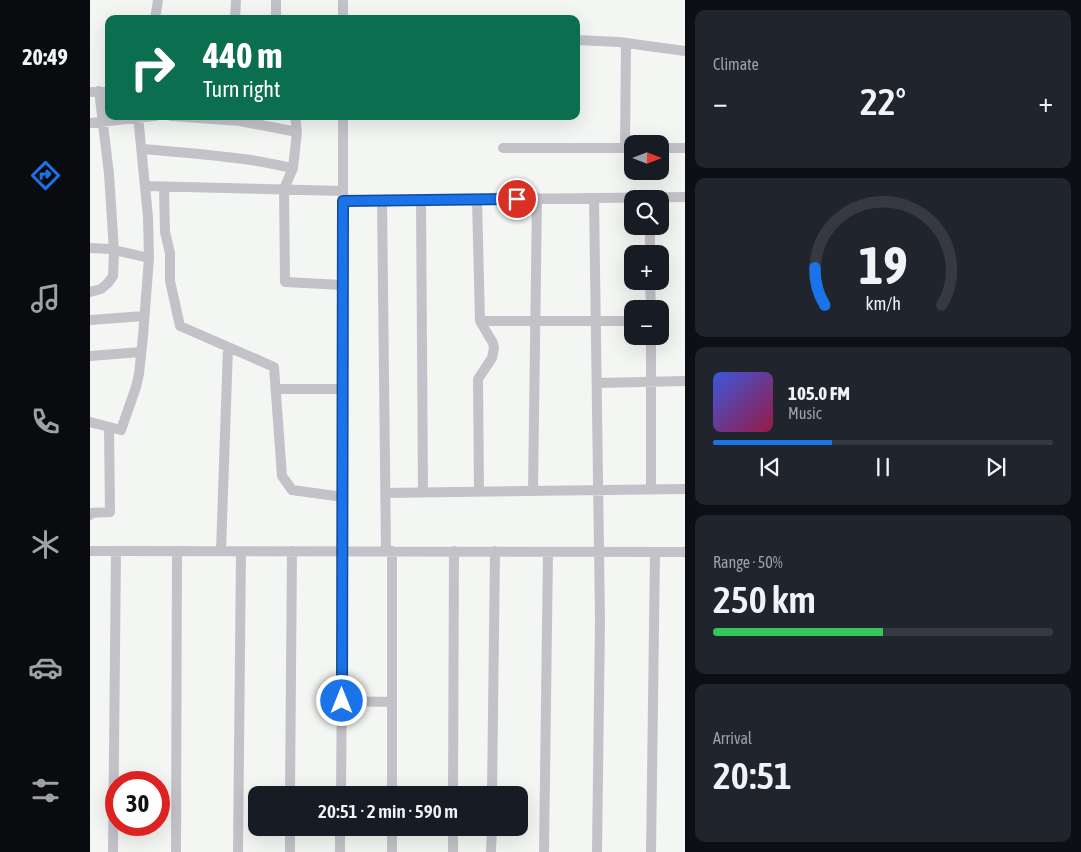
<!DOCTYPE html>
<meta charset="utf-8">
<style>
:root{--surface:#171b24;--page:#20242c;--text:#f1f3f6;--muted:#9ea1a6;--line:#363941;--accent:#1a73e8}
body{margin:0;font-family:"Asap Condensed",sans-serif;background:var(--page);color:var(--text);height:100vh;display:flex;flex-direction:column;font-size:19px;white-space:nowrap}
*{box-sizing:border-box;margin:0}
p{font-size:16px;color:var(--muted)}
.icon{flex:none;width:28px;height:28px;fill:none;stroke:currentColor;stroke-width:2;stroke-linecap:round;stroke-linejoin:round}
.map{position:relative;flex:1;overflow:hidden}
.drawer{display:flex;flex-direction:column;gap:10px;padding:10px;background:#0d0f14;width:396px}
.drawer>*{flex:none}
.top-card{position:absolute;left:15px;top:15px;width:475px;height:105px;border-radius:10px;box-shadow:0 5px 20px #0002;background:#0b6e4f;color:#fff;overflow:hidden}
.needle{width:32px;rotate:90deg}
.tools{position:absolute;left:534px;top:135px;display:grid;gap:10px}
.tools a{display:grid;place-items:center;width:45px;height:45px;border-radius:10px;background:var(--surface);box-shadow:0 5px 20px #0002;font-size:25px}
.speed{position:absolute;left:15px;top:771px;display:flex;gap:10px;font-size:25px;font-weight:700;text-align:center}
.speed>*{display:grid;place-content:center;width:65px;height:65px;border-radius:50%;background:var(--surface);box-shadow:0 5px 20px #0002;line-height:1}
.speed .limit{border:8px solid #d22;background:#fff;color:#111}
.pin{position:absolute;display:grid;place-items:center;width:42px;height:42px;color:#fff;margin:-21px;border:2px solid #fff;border-radius:50%;box-shadow:0 1px 5px #0007}
.me{position:absolute;width:55px;margin:-28px;rotate:0deg;stroke-linejoin:round;filter:drop-shadow(0 0 4px #0008)}
.turn{display:flex;align-items:center;gap:18px;height:105px;padding:0 15px;font-size:22px}
.turn .icon{width:65px;height:65px;stroke-width:2.5}
.turn b{display:block;font-size:35px;line-height:42px}
.big{font-size:38px;font-weight:600;line-height:1.1}
.drawer .tile{flex:1;display:flex;flex-direction:column;justify-content:center;gap:8px;min-width:0;padding:0 18px;border-radius:10px;background:var(--page)}
.drawer .dial{align-items:center;gap:0}
.dial svg{height:130px;overflow:visible;fill:none;stroke:var(--line);stroke-width:7;stroke-linecap:round;text-anchor:middle}
.dial text{fill:var(--text);stroke:none}
.song{display:flex;align-items:center;gap:15px}
.cover{width:60px;height:60px;border-radius:8px;background:linear-gradient(135deg,hsl(230 70% 55%),hsl(340 70% 35%))}
.played{height:5px;border-radius:2px;background:linear-gradient(90deg,var(--accent) 35%,var(--line) 35%)}
.keys{display:flex;justify-content:space-around;direction:ltr}
.heat{display:flex;justify-content:space-between;align-items:center;font-size:28px;direction:ltr}
.charge{height:8px;border-radius:4px;background:linear-gradient(90deg,#34c759 50%,var(--line) 0)}
.trip{position:absolute;left:158px;top:786px;width:280px;height:50px;border-radius:10px;background:var(--surface);box-shadow:0 5px 20px #0002;font-weight:600;line-height:50px;text-align:center}
main{display:flex;flex:1;min-height:0}
.dock{display:flex;flex-direction:column;width:90px;justify-content:space-around;align-items:center;background:#090b0e;color:var(--muted)}
.dock .icon{width:35px;height:35px}
.dock .active{color:var(--accent)}
.dock b{font-size:22px;color:var(--text)}
.map>svg:first-child{display:block}
.lines{fill:none;stroke-linecap:round;stroke-linejoin:round}
.minor{stroke:#c4c2c9;stroke-width:10}
.route-casing{stroke:#114b97;stroke-width:12}
.route{stroke:#1a73e8;stroke-width:9}
</style>
<main>
<nav class="dock">
<b>20:49</b>
<svg class="icon active" aria-label="directions" viewBox="0 0 24 24"><path d="M12 3l9 9-9 9-9-9zM9 14v-3h6M13 9l2 2-2 2"/></svg>
<svg class="icon" aria-label="music" viewBox="0 0 24 24"><path d="M9 18V5l10-2v13"/><circle cx="6" cy="18" r="3"/><circle cx="16" cy="16" r="3"/></svg>
<svg class="icon" aria-label="phone" viewBox="0 0 24 24"><path d="M5 4h4l2 5-3 2q2 4 5 5l2-3 5 2v4C11 20 4 13 5 4z"/></svg>
<svg class="icon" aria-label="climate" viewBox="0 0 24 24"><path d="M12 3v18M4 7l16 10M4 17L20 7"/></svg>
<svg class="icon" aria-label="car" viewBox="0 0 24 24"><path d="M5 17H2v-5l4-1 3-4h7l3 4 3 1v5h-3M9 17h6M6 11h13"/><circle cx="7" cy="17" r="2"/><circle cx="17" cy="17" r="2"/></svg>
<svg class="icon" aria-label="filters" viewBox="0 0 24 24"><path d="M4 7h16M4 17h16"/><circle cx="9" cy="7" r="2"/><circle cx="15" cy="17" r="2"/></svg>
</nav>
<div class="map">
<svg width="595" height="852" viewBox="0 0 595 852">
<rect width="100%" height="100%" fill="#f4f6f3"/>
<g class="lines">
<path class="minor" d="M186,0V19
M253,0V19
M65,19L68,0
M145,19L146,0
M486,40L529,42L595,51
M0,92H19
M81,116L150,121L207,132L205,116
M0,123L65,116
M413,148H542
M535,148L536,43
M570,148H595
M53,149C89,152 125,155 161,160C176,162 189,166 203,168L207,132
M203,168L194,189L195,282L253,285
M55,186L253,191
M74,187L75,232L80,253V281L90,326L184,367L192,476L202,490L253,497
M504,198L510,620L507,852
M387,199L390,321L403,343L404,348L402,358L388,379L389,491
M292,200L296,551
M331,200L333,492
M253,201L595,197
M560,226V254
M0,248L20,249L59,258
M560,281L561,309
M0,292L11,289L18,283L23,276L24,251L19,174L9,91
M0,320L54,316
M390,321H542
M561,336V489
M0,356L51,352
M507,383L595,381
M186,389H253
M0,422L31,430L46,387L49,374L53,336L59,258L58,217L48,116
M443,491L447,198
M295,493L595,489
M0,515L1,513L20,512L19,427
M0,551L595,552
M131,551L138,347
M252,701L302,702
M200,795L202,551
M251,795L253,551V116
M302,795V551
M363,795L364,551
M402,795L405,551
M23,852L26,551
M86,852L87,551
M148,852L151,551
M200,852V828
M250,852V828
M302,852V828
M363,852V828
M401,852L402,828
M454,852L458,552
M561,852L565,552"/>
</g>
<g class="lines">
<defs>
<path id="route" d="M252,701L253,201L427,199"/>
</defs>
<use href="#route" class="route-casing"/>
<use href="#route" class="route"/>
</g>
</svg>
<div class="tools">
<a><svg class="needle" viewBox="-14 -14 28 28"><path d="M0-13l5 13h-10z" fill="#e53935"/><path d="M0 13l5-13h-10z" fill="#9ea1a6"/></svg></a>
<a><svg class="icon" aria-label="search" viewBox="0 0 24 24"><circle cx="10" cy="10" r="6"/><path d="M15 15l6 6"/></svg></a>
<a>+</a>
<a>−</a>
</div>
<div class="speed"><div class="limit">30</div></div>
<div class="pin" style="left:427px;top:199px;background:#d93025"><svg class="icon" aria-label="arrive" viewBox="0 0 24 24"><path d="M6 21V4h12l-3 4 3 4H6"/></svg></div>
<svg class="me" style="left:252px;top:701px" viewBox="-20 -20 40 40"><circle r="17" fill="#1a73e8" stroke="#fff" stroke-width="3"/><path d="M0-11L8 9 0 5-8 9z" fill="#fff"/></svg>
<div class="trip">20:51 · 2 min · 590 m</div>
<div class="top-card">
<div class="turn"><svg class="icon" aria-label="right" viewBox="0 0 24 24"><path d="M7 20v-9h11M14 6l5 5-5 5"/></svg><div><b>440 m</b>Turn right</div></div>
</div>
</div>
<section class="drawer">
<div class="tile"><p>Climate</p>
<div class="heat"><a>−</a><b class="big">22°</b><a>+</a></div>
</div>
<div class="tile dial"><svg viewBox="0 0 100 80">
<path d="M14 69A42 42 0 1 1 86 69"/>
<path d="M14 69A42 42 0 0 1 8 46" stroke="#1a73e8"/>
<text x="50" y="56" font-size="32" font-weight="700">19</text>
<text x="50" y="72" font-size="11">km/h</text>
</svg></div>
<div class="tile">
<div class="song"><i class="cover"></i><div><b>105.0 FM</b><p>Music</p></div></div>
<div class="played"></div>
<div class="keys"><svg class="icon" aria-label="previous" viewBox="0 0 24 24"><path d="M18 5L8 12l10 7zM5 5v14"/></svg><svg class="icon" aria-label="pause" viewBox="0 0 24 24"><path d="M8 5v14M16 5v14"/></svg><svg class="icon" aria-label="next" viewBox="0 0 24 24"><path d="M6 5l10 7-10 7zM19 5v14"/></svg></div>
</div>
<div class="tile"><p>Range · 50%</p><b class="big">250 km</b><div class="charge"></div></div>
<div class="tile"><p>Arrival</p><b class="big">20:51</b></div>
</section>
</main>
